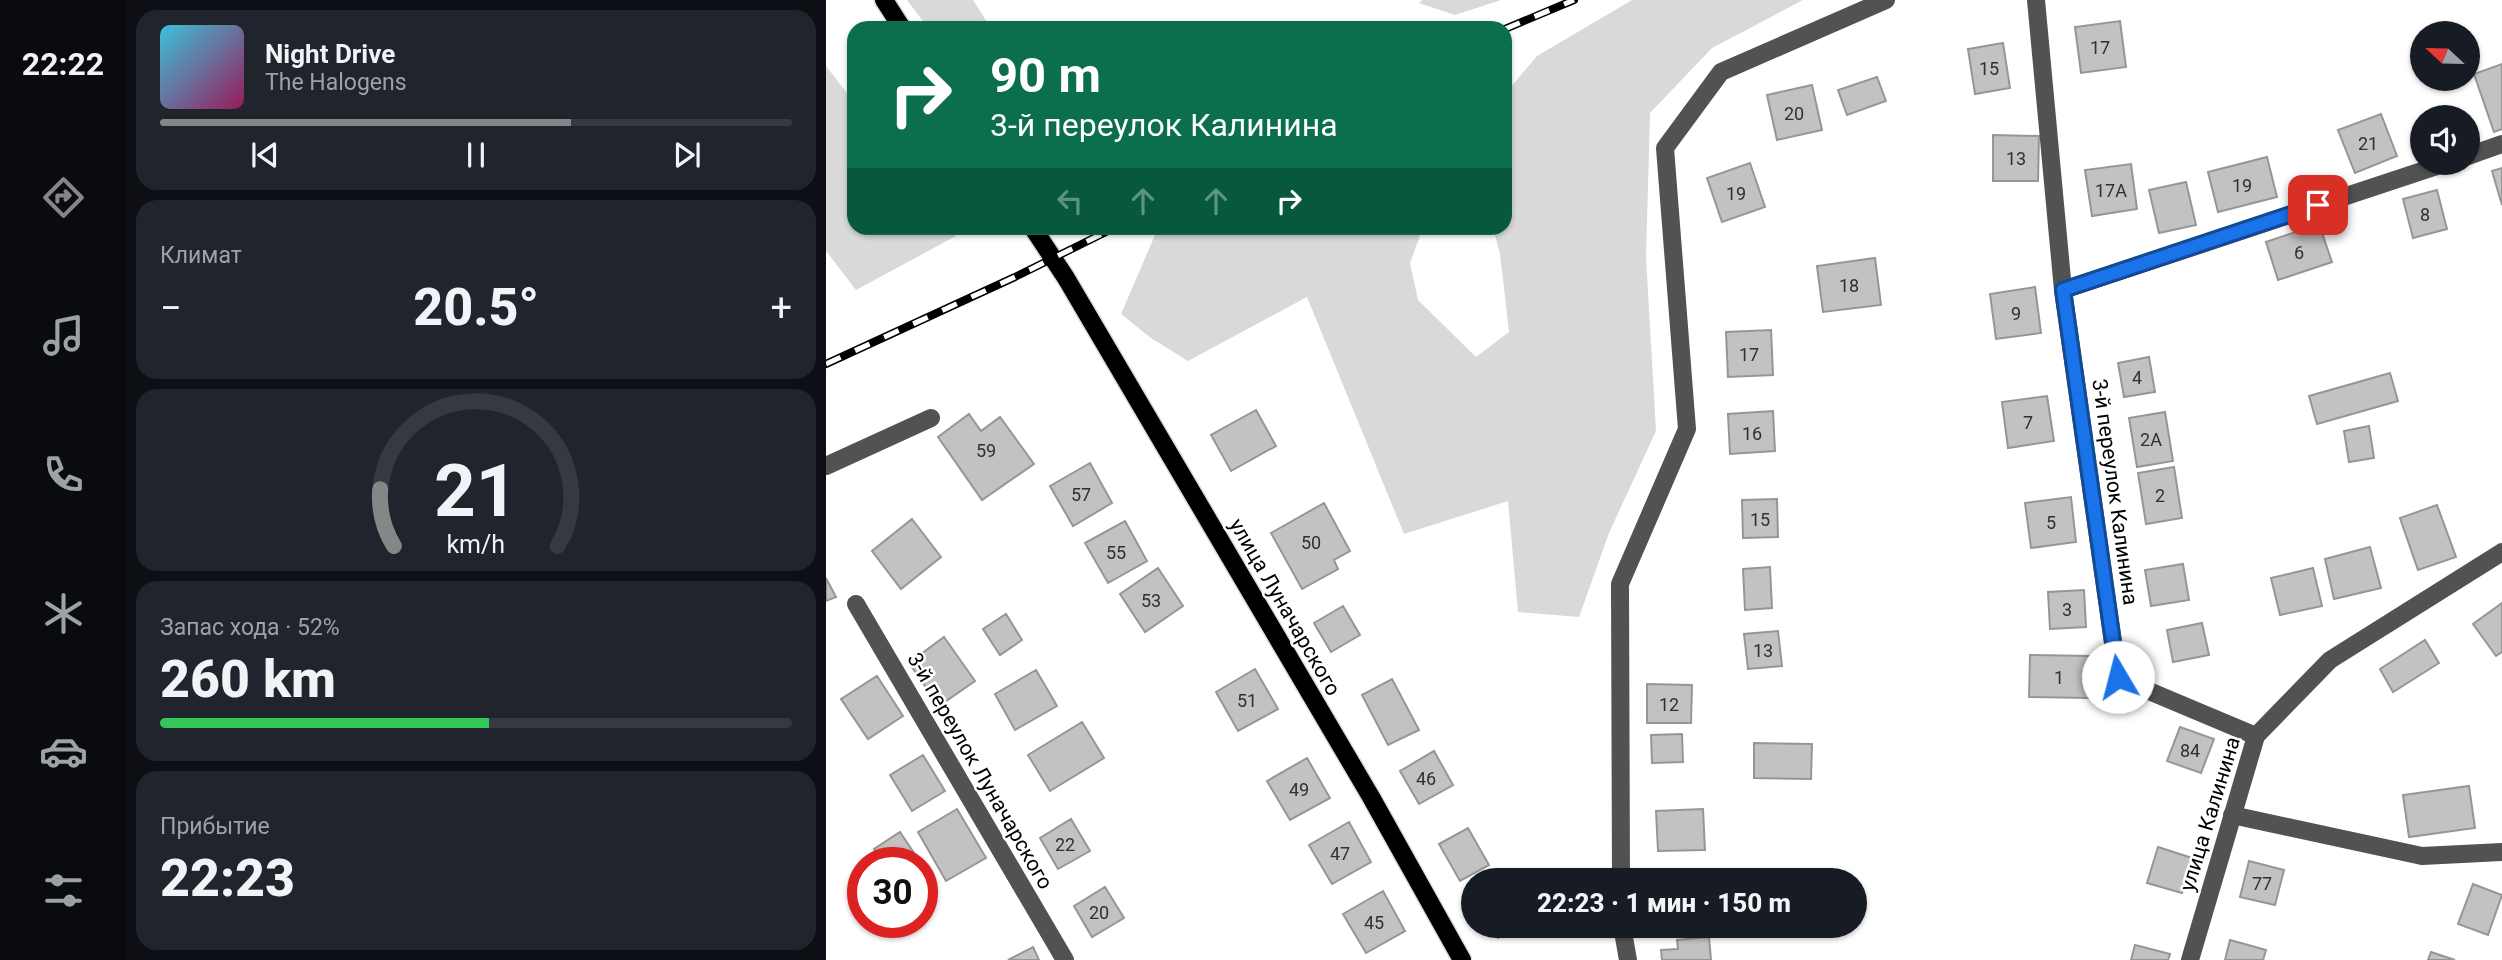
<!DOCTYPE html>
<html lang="ru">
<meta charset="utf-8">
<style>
:root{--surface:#171b24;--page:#20242c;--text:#f1f3f6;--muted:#9ea1a6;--line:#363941;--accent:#858687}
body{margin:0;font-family:Roboto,sans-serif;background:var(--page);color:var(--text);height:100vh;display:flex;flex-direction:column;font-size:26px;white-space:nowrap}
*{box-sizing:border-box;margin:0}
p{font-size:23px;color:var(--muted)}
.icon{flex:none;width:38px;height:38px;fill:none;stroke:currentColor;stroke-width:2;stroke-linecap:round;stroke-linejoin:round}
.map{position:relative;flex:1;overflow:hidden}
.side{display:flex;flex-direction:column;gap:10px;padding:10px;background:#0d0f14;width:700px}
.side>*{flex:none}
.top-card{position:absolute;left:21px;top:21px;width:665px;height:214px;border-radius:21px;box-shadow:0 2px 5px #0004;background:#0b6e4f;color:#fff;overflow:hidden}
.needle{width:46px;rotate:292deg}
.fabs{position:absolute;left:1584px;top:21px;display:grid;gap:14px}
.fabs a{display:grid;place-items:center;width:70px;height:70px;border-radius:50%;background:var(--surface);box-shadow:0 2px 5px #0004;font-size:35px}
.speed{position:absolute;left:21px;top:847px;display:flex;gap:14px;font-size:35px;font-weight:700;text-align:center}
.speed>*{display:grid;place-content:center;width:91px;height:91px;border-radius:50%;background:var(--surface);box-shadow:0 2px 5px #0004;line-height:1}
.speed .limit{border:10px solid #d22;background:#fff;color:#111}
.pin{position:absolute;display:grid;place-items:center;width:60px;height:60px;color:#fff;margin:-30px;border-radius:14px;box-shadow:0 4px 10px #0006}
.me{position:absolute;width:77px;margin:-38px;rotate:352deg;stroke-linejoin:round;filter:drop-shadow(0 0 5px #0008)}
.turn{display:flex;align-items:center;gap:24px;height:147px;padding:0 28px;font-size:32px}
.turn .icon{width:91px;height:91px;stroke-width:2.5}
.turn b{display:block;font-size:49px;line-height:60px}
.lanes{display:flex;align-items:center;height:66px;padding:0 28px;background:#0003;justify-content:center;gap:35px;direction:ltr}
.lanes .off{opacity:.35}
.big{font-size:52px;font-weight:800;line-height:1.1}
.side .widget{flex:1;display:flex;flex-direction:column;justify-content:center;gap:10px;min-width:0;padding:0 24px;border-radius:21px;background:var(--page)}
.side .dial{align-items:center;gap:0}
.dial svg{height:182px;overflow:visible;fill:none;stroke:var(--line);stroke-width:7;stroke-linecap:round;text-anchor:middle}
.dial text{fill:var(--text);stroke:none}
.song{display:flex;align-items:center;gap:21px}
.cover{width:84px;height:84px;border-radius:10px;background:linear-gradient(135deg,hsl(190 70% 55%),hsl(330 70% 35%))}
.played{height:7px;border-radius:4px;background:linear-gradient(90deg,var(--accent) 65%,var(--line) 65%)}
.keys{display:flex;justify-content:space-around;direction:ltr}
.heat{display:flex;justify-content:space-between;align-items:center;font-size:38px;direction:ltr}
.charge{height:10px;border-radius:5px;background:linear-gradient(90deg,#34c759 52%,var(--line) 0)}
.trip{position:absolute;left:635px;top:868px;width:406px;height:70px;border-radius:35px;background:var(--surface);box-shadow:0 2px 5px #0004;font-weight:800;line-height:70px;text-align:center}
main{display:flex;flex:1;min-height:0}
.menu{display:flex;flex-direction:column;width:126px;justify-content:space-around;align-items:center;background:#090b0e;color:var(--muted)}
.menu .icon{width:49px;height:49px}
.menu .on{color:var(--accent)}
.menu b{font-size:32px;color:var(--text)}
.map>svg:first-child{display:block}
.green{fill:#d9d9d9}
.building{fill:#c2c2c2;stroke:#969696;stroke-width:2}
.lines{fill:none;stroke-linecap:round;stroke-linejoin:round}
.major-casing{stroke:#dbdbdb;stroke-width:21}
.minor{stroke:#525252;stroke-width:18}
.major{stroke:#000;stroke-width:18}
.rail-casing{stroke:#000;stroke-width:8}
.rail{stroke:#fff;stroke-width:5;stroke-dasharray:16;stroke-linecap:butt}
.route-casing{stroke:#114b97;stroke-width:18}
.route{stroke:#1a73e8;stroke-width:12}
.labels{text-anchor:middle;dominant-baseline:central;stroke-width:5;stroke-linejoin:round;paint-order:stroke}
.number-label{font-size:18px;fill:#303030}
.street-label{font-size:21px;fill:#000;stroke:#fff}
</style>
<main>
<nav class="menu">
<b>22:22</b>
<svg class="icon on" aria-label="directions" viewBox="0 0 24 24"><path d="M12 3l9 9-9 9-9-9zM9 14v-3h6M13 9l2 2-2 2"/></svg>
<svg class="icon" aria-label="music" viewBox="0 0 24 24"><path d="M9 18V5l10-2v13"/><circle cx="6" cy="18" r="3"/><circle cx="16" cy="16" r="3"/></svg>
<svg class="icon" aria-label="phone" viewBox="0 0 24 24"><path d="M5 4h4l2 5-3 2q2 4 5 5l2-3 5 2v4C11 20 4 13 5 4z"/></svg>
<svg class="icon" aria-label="climate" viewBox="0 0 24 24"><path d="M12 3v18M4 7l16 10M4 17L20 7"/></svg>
<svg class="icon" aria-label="car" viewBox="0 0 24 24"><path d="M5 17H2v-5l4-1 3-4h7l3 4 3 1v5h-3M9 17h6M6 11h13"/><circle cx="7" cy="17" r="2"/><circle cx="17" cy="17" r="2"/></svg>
<svg class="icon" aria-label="filters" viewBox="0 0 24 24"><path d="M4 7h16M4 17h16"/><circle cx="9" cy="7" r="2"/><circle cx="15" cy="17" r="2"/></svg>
</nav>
<section class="side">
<div class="widget">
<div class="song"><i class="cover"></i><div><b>Night Drive</b><p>The Halogens</p></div></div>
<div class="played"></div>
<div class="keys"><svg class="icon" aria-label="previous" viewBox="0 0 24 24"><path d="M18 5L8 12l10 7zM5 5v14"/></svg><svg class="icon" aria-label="pause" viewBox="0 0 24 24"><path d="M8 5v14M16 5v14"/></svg><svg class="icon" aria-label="next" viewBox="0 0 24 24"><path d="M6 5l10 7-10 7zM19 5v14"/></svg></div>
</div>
<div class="widget"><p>Климат</p>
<div class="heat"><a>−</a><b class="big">20.5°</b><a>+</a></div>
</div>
<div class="widget dial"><svg viewBox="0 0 100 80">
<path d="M14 69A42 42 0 1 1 86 69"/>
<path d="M14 69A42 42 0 0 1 8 44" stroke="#858687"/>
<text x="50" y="56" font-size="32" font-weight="700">21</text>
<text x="50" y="72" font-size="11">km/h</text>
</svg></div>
<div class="widget"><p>Запас хода · 52%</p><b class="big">260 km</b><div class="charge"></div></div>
<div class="widget"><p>Прибытие</p><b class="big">22:23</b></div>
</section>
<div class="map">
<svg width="1676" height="960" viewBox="0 0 1676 960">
<rect width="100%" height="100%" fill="#fff"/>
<path class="green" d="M81,0H147L165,28H102Z
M596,0H675L629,15L593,3Z
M806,0H977L886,48L824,113L820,256L830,431L783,533L753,617L692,612L682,501L578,534L481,297L362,361L325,338L295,314L332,228H590L594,236L584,263L592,300L650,357L683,332L674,254L667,228H679V94L711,56Z
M0,66L28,102V228H123L130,236L30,290L0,251Z"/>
<path class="building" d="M1294,21L1300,67L1255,73L1249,27Z
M1177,43L1184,88L1149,94L1142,49Z
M1676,64V129L1668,132L1648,74Z
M1051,77L1060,101L1021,115L1012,90Z
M986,85L996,130L951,140L941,95Z
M1555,114L1571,156L1529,173L1512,130Z
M1167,135L1213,136L1212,181H1167Z
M1441,157L1451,197L1392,212L1382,172Z
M924,163L939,207L896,222L881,178Z
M1305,164L1311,209L1266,216L1259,170Z
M1676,168V205L1666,171Z
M1360,182L1370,225L1333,233L1323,190Z
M1611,190L1621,229L1587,238L1577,199Z
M1493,224L1506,262L1452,280L1440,242Z
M1049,258L1055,305L997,312L991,266Z
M1209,287L1215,333L1170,339L1164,294Z
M945,330L947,375L902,377L900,332Z
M1323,357L1329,392L1298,397L1292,363Z
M1564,373L1572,401L1491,424L1483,396Z
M1221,396L1228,441L1182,448L1176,402Z
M430,410L450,446L405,471L385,435Z
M947,411L949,451L904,454L902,414Z
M1339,412L1347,461L1311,467L1303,418Z
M143,414L155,431L174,417L208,464L156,500L112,437Z
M1543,426L1548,458L1523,462L1518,431Z
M264,463L286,503L247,526L224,486Z
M1348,467L1356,518L1320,524L1312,473Z
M1245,497L1250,542L1205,548L1199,503Z
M951,499L952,537L917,538L916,500Z
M498,503L524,551L508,560L512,569L476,589L445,533Z
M1611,505L1630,557L1592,570L1574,518Z
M86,519L115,557L75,589L46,551Z
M299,521L321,561L282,583L259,543Z
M1544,547L1555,588L1508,599L1499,559Z
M1357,564L1363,600L1325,606L1319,570Z
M944,567L946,608L919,610L917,569Z
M332,568L357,606L319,632L294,594Z
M1487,568L1496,606L1454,615L1445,578Z
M0,578L10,597L0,601Z
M1258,590L1260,627L1224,629L1222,592Z
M1676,603V652L1670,656L1647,624Z
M517,606L534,635L505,652L488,623Z
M180,614L196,640L174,655L157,629Z
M1376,623L1383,655L1347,662L1341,630Z
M952,631L956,666L922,669L918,634Z
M118,637L149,681L113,706L83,663Z
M1599,640L1613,663L1567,692L1554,669Z
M1204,655L1264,656L1263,698L1203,697Z
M429,669L452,709L412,731L390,692Z
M210,670L231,706L189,730L169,694Z
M51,676L77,716L42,739L15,699Z
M566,679L593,730L562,745L536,695Z
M821,684L866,685L865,723H821Z
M256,722L278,758L224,791L202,755Z
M1354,727L1388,739L1375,773L1341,761Z
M856,734L857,762L826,763L825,735Z
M928,743L986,744L985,779L928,778Z
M608,751L627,785L593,804L574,771Z
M97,755L119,791L86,811L64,775Z
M481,758L504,798L464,820L441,781Z
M1643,786L1649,828L1583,837L1577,795Z
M131,809L160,858L120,881L92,832Z
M877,809L879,850L832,851L830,811Z
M245,819L264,851L232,869L214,838Z
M523,822L545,862L506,884L483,845Z
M642,828L663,865L634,881L613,844Z
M74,832L92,859L86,863H57L48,849Z
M1332,847L1366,858L1356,893L1321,883Z
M1423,861L1458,870L1449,905L1414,897Z
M1647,884L1676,895L1662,935L1632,924Z
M279,887L298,918L266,937L248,906Z
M557,891L579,931L540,953L517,914Z
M664,926H692L672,938Z
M883,937L885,960H836L835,950L852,949L851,940Z
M1404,940L1440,950L1437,960H1399Z
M1309,945L1344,954L1342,960H1305Z
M207,947L213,960H182Z
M1605,952L1629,960H1602Z"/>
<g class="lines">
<defs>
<path id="major" d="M58,0L76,28
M207,228L240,278L545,797L636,960"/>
</defs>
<use href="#major" class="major-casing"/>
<path class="minor" d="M1210,0L1237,290L1620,163
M1642,156L1676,144
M1237,290L1292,678L1430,736
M0,466L105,418
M30,604L239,960
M1406,815L1596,856L1676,852
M795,880L794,584L861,429L839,148L895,72L1060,0
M796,926L802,960
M1364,960L1430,736L1504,660L1676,552"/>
<use href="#major" class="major"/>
<defs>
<path id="rail" d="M679,29L748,0
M0,364L189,277L288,228"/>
</defs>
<use href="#rail" class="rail-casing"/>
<use href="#rail" class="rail"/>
</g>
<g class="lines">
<defs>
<path id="route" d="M1292,677L1237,290L1492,205"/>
</defs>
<use href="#route" class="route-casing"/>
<use href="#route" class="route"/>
</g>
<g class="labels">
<g class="number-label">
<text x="1274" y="47">17</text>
<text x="1163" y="68">15</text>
<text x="968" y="113">20</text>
<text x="1542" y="143">21</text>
<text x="1190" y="158">13</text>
<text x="1416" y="185">19</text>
<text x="1285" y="190">17А</text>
<text x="910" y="193">19</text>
<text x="1599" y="214">8</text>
<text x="1473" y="252">6</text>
<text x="1023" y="285">18</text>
<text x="1190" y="313">9</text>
<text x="923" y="354">17</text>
<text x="1311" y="377">4</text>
<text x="1202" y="422">7</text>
<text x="926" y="433">16</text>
<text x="1325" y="439">2А</text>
<text x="160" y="450">59</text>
<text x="255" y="494">57</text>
<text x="1334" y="495">2</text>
<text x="934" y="519">15</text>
<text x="1225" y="522">5</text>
<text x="485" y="542">50</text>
<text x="290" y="552">55</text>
<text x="325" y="600">53</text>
<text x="1241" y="609">3</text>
<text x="937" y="650">13</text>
<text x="1233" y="677">1</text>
<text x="421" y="700">51</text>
<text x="843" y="704">12</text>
<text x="1364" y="750">84</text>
<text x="600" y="778">46</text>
<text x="473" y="789">49</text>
<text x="239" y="844">22</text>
<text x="514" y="853">47</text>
<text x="1436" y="883">77</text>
<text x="273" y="912">20</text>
<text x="548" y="922">45</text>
</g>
<g class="street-label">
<text transform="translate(1289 492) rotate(82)">3-й переулок Калинина</text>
<text transform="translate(459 607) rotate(60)">улица Луначарского</text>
<text transform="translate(154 771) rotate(60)">3-й переулок Луначарского</text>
<text transform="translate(1384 814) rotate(-73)">улица Калинина</text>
</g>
</g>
</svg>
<div class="fabs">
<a><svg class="needle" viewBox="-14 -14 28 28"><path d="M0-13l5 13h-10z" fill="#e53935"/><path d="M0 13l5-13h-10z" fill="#9ea1a6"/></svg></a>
<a><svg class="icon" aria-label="sound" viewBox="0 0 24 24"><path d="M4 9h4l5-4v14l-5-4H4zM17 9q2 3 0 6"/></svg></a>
</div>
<div class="speed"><div class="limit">30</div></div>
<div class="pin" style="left:1492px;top:205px;background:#d93025"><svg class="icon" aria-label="arrive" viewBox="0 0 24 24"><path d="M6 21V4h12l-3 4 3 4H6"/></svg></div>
<svg class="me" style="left:1292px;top:677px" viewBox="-20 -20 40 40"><circle r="19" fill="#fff"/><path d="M0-13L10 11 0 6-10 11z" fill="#1a73e8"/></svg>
<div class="trip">22:23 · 1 мин · 150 m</div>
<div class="top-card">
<div class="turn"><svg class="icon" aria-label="right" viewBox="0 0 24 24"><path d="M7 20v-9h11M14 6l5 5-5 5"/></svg><div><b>90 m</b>3-й переулок Калинина</div></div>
<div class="lanes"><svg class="icon off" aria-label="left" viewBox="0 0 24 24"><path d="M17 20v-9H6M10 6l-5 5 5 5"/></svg><svg class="icon off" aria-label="ahead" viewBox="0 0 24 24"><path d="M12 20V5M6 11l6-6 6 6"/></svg><svg class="icon off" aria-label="ahead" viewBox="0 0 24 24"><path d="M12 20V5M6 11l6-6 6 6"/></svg><svg class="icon" aria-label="right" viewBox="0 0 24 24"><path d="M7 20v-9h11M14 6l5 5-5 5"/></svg></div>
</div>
</div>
</main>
